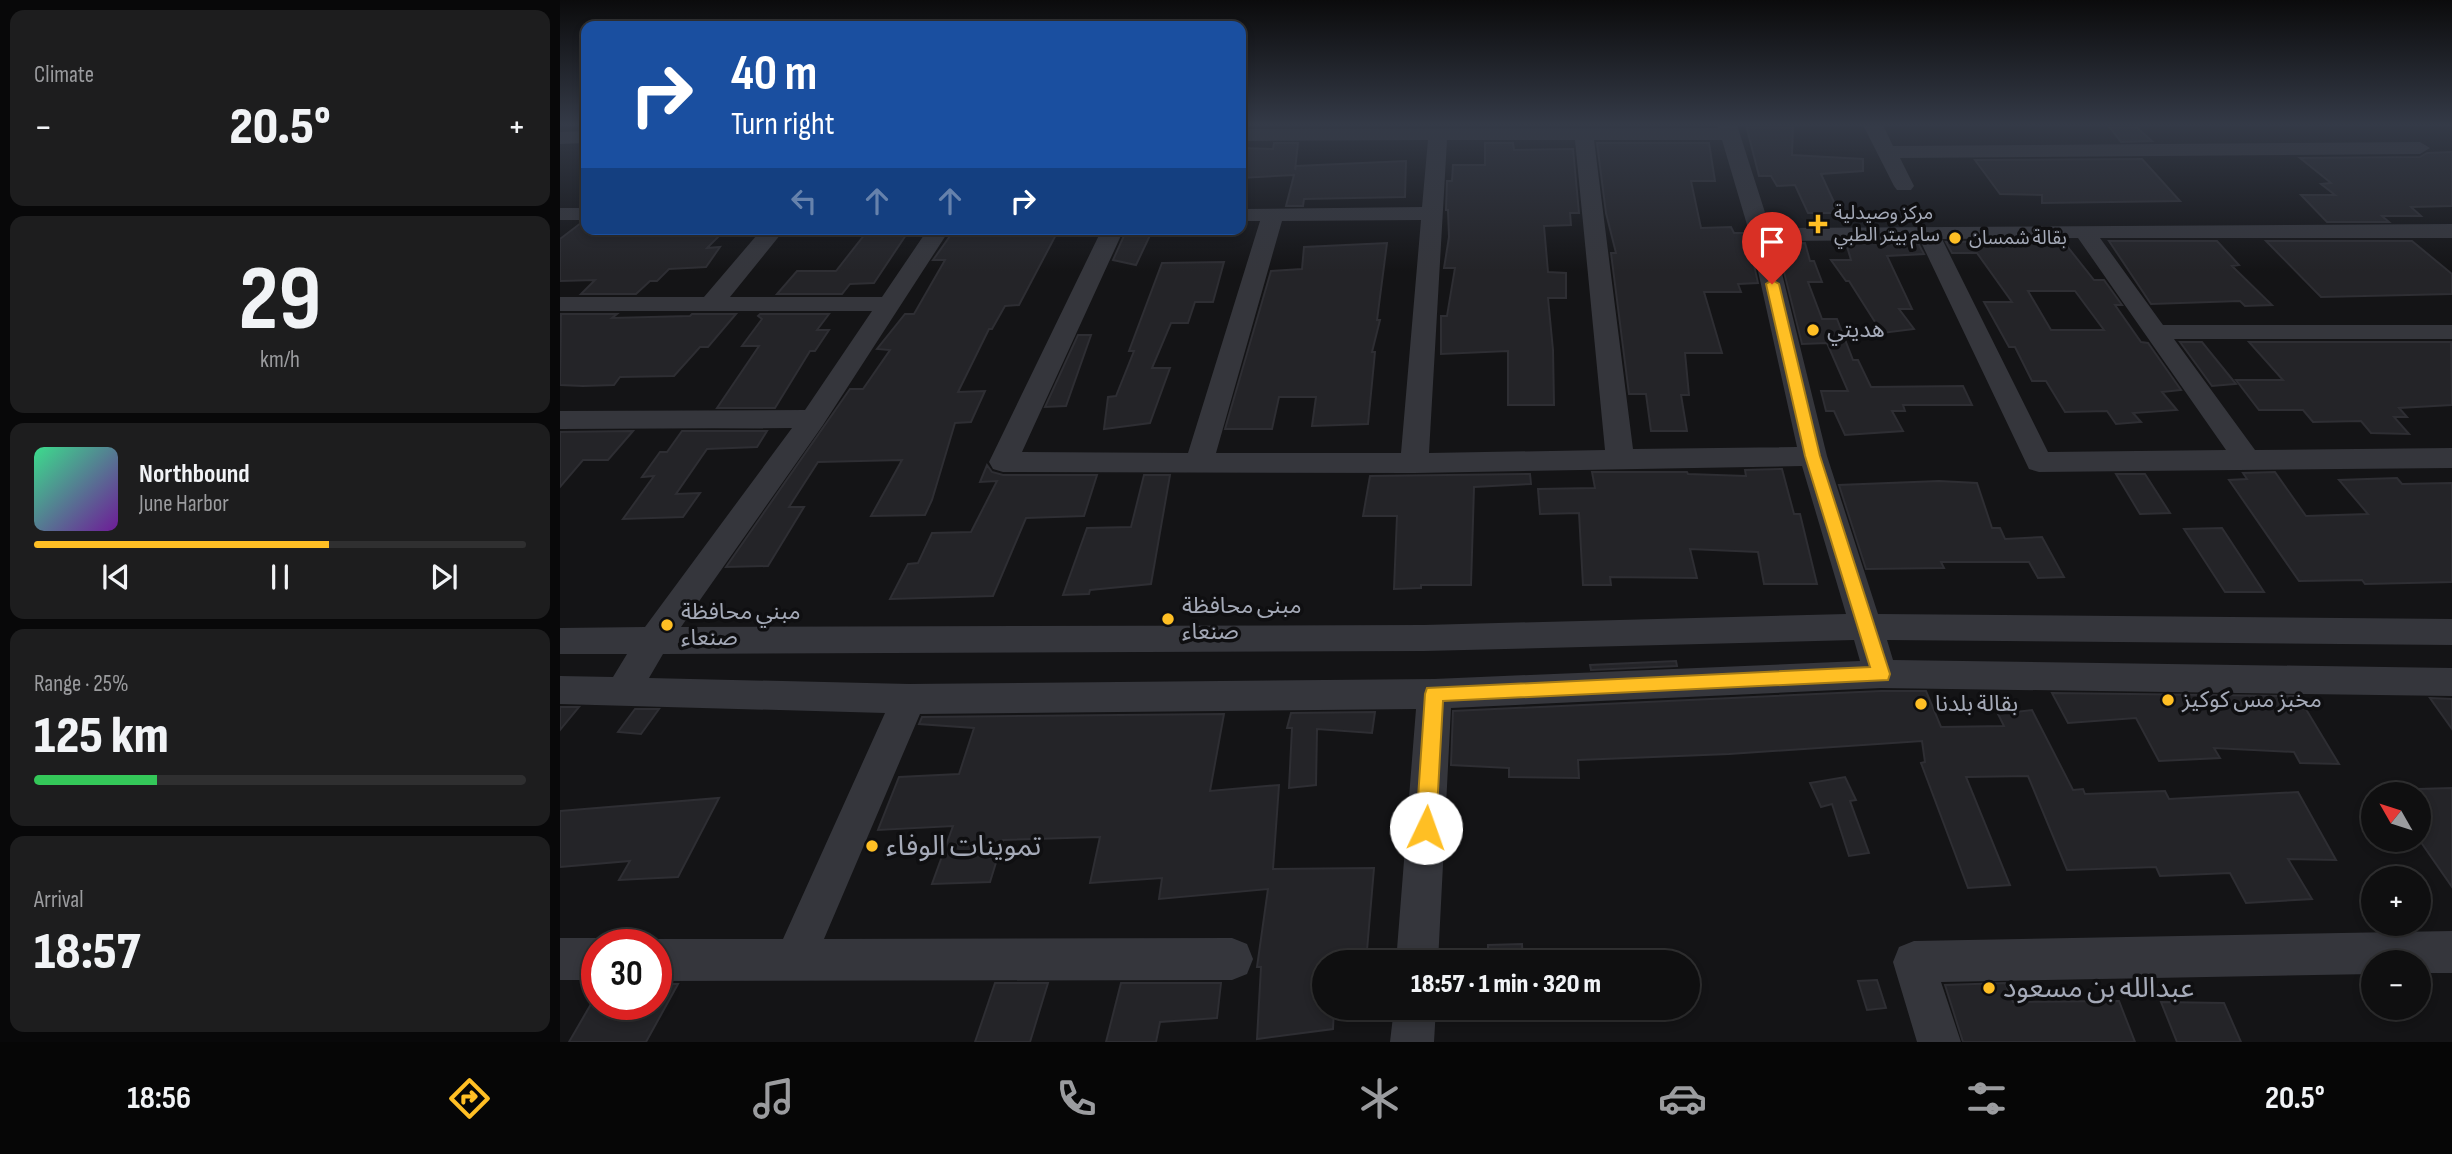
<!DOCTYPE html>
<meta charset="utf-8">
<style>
:root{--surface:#0f0f10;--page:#1d1d1e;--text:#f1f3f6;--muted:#9b9c9f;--line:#2f2f30;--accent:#ffbf24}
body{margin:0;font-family:"Sofia Sans Condensed","Noto Sans Arabic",sans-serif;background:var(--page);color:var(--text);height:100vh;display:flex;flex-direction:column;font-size:26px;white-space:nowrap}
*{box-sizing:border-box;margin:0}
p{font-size:23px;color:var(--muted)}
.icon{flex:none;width:38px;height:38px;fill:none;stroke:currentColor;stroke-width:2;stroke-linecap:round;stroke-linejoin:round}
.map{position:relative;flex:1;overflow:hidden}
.panel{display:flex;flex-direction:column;gap:10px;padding:10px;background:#080809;width:560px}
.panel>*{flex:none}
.banner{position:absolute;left:21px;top:21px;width:665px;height:214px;border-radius:14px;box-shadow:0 4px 10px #0003,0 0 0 2px var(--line);background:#1a4fa0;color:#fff;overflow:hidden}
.needle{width:46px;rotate:309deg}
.fabs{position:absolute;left:1801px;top:782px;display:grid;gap:14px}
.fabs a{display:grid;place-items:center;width:70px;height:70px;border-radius:50%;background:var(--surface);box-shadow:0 4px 10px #0003,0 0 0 2px var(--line);font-size:35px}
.speed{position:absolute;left:21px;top:929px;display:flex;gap:14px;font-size:35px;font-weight:700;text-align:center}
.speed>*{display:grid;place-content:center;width:91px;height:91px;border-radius:50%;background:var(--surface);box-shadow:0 4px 10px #0003,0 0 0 2px var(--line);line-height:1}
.speed .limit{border:10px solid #d22;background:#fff;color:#111}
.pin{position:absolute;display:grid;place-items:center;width:60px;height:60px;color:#fff;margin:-72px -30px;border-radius:50% 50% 50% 0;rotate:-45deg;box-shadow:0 0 7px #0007}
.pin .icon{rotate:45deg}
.me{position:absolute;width:77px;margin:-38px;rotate:3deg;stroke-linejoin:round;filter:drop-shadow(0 0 5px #0008)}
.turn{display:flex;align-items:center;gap:24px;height:147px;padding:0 35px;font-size:32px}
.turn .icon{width:91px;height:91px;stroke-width:2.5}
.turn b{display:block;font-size:49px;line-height:60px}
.lanes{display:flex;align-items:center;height:66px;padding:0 35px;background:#0003;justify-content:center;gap:35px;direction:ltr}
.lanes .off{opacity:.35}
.big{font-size:52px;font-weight:800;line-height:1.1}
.panel .widget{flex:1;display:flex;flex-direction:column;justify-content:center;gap:10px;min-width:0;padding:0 24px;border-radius:14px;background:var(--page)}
.panel .dial{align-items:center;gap:0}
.dial b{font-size:91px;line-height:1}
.song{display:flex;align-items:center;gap:21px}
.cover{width:84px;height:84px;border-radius:10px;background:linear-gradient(135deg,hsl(150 70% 55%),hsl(280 70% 35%))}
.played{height:7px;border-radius:4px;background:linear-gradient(90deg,var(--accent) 60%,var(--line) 60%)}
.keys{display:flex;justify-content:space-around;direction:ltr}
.heat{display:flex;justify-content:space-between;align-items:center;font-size:38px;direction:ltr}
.charge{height:10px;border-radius:5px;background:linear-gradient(90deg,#34c759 25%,var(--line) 0)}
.trip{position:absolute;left:752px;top:950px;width:388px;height:70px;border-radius:35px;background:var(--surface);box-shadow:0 4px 10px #0003,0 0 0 2px var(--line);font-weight:800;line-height:70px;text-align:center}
.menu{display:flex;height:112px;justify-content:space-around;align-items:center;background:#060606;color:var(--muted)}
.menu .icon{width:49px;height:49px}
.menu .selected{color:var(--accent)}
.menu b{font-size:32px;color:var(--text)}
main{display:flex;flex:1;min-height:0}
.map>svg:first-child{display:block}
.building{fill:#242428;stroke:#2e2e33;stroke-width:2;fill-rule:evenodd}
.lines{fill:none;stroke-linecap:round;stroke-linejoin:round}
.minor{fill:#35363c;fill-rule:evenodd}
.route{fill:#ffbf24;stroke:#a67c17;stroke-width:2}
.poi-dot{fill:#ffbf24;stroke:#0f0f11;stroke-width:2.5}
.labels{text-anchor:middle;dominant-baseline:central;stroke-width:7;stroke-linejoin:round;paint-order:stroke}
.far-poi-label{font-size:19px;fill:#a5aab8;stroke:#0f0f11;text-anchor:start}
.poi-label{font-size:23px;fill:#a5aab8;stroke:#0f0f11;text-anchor:start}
.near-poi-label{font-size:28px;fill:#a5aab8;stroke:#0f0f11;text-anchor:start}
</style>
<main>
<section class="panel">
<div class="widget"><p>Climate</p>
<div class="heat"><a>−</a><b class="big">20.5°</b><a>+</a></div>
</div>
<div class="widget dial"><b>29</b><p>km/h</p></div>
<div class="widget">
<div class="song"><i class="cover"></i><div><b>Northbound</b><p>June Harbor</p></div></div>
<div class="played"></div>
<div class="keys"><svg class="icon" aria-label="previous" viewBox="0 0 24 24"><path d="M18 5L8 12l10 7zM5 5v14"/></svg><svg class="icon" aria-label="pause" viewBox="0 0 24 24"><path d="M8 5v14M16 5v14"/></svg><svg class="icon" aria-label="next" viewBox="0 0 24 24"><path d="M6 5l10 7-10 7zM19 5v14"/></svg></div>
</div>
<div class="widget"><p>Range · 25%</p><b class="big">125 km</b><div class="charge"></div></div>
<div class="widget"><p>Arrival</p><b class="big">18:57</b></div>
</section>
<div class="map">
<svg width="1892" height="1042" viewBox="0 0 1892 1042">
<rect width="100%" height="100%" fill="#141416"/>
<path class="building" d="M1186,125H1233L1232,155L1303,159V171L1261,174L1279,213H1248L1235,185L1217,186L1211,176H1199Z
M1548,125H1574L1592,141L1561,142Z
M714,143H738L735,170L736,166L846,161L845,197L744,199L743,206H726L734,175L681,178V148L713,149Z
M925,143H953L954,150L1013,149L1019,213H1010L1011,225L984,226L988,272L1006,273V298H988L993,350L994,405H948V351L881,354V316H887L895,268H884L889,237L888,210H886L887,181H892L893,165H925Z
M1037,143H1149L1155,181H1131L1141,228L1171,227L1174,233H1187L1198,283L1178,284L1181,292H1144L1162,353H1125L1129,395H1121L1127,431H1091L1086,394H1069L1051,253H1056L1046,213Z
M1892,152V206L1851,207L1861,216H1822L1829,222H1767L1741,195H1775L1761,184L1771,183L1740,158L1860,157L1867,153Z
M1582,159L1620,201L1482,203V195L1440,194L1415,160Z
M21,223H26V229H166L147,248L160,247L146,267L109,269L97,281H90L76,294H21L35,280L0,281V239Z
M309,229H350L314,283L290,284L282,294H217L237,271H276Z
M395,229H499L459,305L445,306L432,329H429L398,392L425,391L411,422L395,423L372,500L365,515L311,516L342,460L258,462L229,507H244L208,566L166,567L290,389H303L330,350L317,349L345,314H354L385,260H373Z
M567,229H593L576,265L553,260Z
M1503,241L1534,280H1544L1562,305H1555L1581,342L1588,343L1621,390L1602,392L1617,410L1573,413L1581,422L1556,424L1547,411L1505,412L1486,381H1472L1455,347H1449L1424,302H1452L1417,253H1392L1386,242ZM1468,291H1515L1544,330H1491Z
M1549,241H1657L1679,265L1672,266L1712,305L1685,306L1680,301L1591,304Z
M1706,241H1852L1892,274V294L1761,297Z
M827,243L817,320H820L812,352H815L808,424L752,426L756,397H719L712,429H665L711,271L742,269L744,247Z
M1245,243L1250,261H1254L1262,282H1248L1262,319H1277L1293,360H1298L1311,387L1403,386L1412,405H1343L1345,411H1332L1343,431L1285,435L1274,411H1266L1261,391H1288L1267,343L1242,344L1217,244Z
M1286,243H1358L1364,254L1327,256L1352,309H1339L1354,329L1322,333L1289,281H1286L1271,260H1291Z
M664,262L653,302H635L628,323H611L592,368H610L590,423L544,429L548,397L556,396L574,351H569L602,263Z
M1,314H57L52,318L130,316L132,314H176L148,347H140L114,376L60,377L54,385L23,386L0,385Z
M200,314H269L257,330H269L255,351H250L215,408H157L199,346H182L202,319L198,316Z
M518,335H531L506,406L485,407Z
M1620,342H1642L1676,384L1652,386Z
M1689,342H1891L1892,405L1839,408L1847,417H1834L1849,434L1811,433L1801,421L1753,422L1743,410H1699L1676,380H1723Z
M73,431L48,460H23L0,487V432Z
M122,431H207L197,447L147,449L116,494L140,493L123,517L63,519L94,476L82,477L100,452H107Z
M427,465L432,472L443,475H537L524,516L466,518L433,596L330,599L348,564L358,563L372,533L411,532L437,481L420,482Z
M1222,469L1234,514H1240L1257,584H1204L1198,552L1130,549L1137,578L1050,577L1051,585H1023L1019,513L980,514L978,489L1035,488L1032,472H1127L1128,474L1186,476L1185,470Z
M1715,472L1746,516L1808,514L1779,480L1837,478L1842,484L1892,483V582L1805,584L1802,580L1739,581L1669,480L1687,479L1683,473Z
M970,474L971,484L914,487L911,585H861V588L834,589L837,516H803L810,476Z
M1556,474H1585L1610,513L1580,514Z
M584,475H610L591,584L530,590L529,594L503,595L527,528L571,527Z
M1379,481L1417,483L1432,528H1440L1445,539L1482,537L1504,577L1478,578L1469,562H1381L1384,568L1306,569L1279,485Z
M1662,528L1704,592H1665L1624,529Z
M1116,661L1117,666L1031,670L1030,665Z
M1321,691H1366L1381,727L1444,726L1438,714L1472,710L1513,790L1523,789L1525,794L1605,791L1609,799L1738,792L1776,860L1728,859L1752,899L1686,903L1670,873L1600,876L1596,867L1507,870L1468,776L1406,777L1450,885L1408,888L1361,763L1365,762L1362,741L1169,754L1018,760L1019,778L949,777V768L891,765L893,711Z
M1492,693L1738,696L1779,764L1740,763L1734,752L1654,748L1660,758L1599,761L1576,718L1508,723Z
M1870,698L1892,699V729Z
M0,707H19L0,730Z
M75,709H99L81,734L58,732Z
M815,712L812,733L757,729L756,785L729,788L732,728H727L731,713Z
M664,714L650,791L719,785L713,869L814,868L806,962H765V1008H774L773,1029L697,1039L701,967H697L708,889L599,899L602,878L530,883L540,837L443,840L430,882L372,884L393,826L318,830L339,777L399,774L414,728L359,724L362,717Z
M1285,777L1296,800L1290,801L1309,853L1289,856L1272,804L1261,807L1250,783Z
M1892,788V887L1858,838V789Z
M159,798L118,877L59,880L70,861L0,867V811Z
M962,944L963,962H928V945Z
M1317,980L1326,1008L1307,1010L1298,981Z
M435,983H488L470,1042H415Z
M561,983H661L657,1018L600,1022L596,1042H546Z
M1445,983L1453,1002L1559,1001L1575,1042H1403L1385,985Z
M96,984H118L86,1042H9L31,1004H96Z
M1601,1002L1664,1003L1681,1042H1617Z"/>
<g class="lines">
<path class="minor" d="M1157,125H1177L1210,228L1892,224V238H1540L1603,325H1892V339H1614L1695,450L1892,448V468L1479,472L1469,469L1360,240L1214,241L1267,456L1318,614L1892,619V645L1327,640L1333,660L1892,668V696L1321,688L891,708L878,962H836L856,709L360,714L264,939L672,938L687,944L693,959L687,974L672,980L96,981V945H82L96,939H223L325,713L0,704V676L53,677L67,654H0V628L85,627L232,428L0,429V411L245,410L312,311H0V297H144L202,229H225L170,297H322L368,229H390L263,425L121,627L864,625L1286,614L1242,466L854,473L443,472L433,469L429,462L542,229H564L462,452L628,453L700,221H681V209L862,207L868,140L681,141V129L1158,128ZM887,140H1015L1045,450L869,453ZM1034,140H1162L1190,235L1237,447L1073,449ZM861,220L841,453H656L722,221ZM1518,238L1666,450L1488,452L1382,239ZM1294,640L1300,661L874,679L349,684L89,678L103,654L864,651Z
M1303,125H1323L1333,146L1860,142L1870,148L1860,154L1340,158L1354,186L1351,190H1337L1334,186Z
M26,131V143L0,144V132Z
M0,208H26V220H0Z
M1892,931V973H1858V962H1813V974L1381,982L1401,1042H1357L1333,962L1339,947L1354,941Z
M0,938H37L52,944L37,945V980H0Z
M834,1008H876L874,1042H830Z"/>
</g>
<linearGradient id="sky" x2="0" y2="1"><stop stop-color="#0b0b0c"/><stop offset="0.46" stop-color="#343a47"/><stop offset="1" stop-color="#343a47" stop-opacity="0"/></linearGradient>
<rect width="1892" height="271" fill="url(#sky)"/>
<path class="route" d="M1212,280L1219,284L1260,456L1330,674L1328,680L883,701L876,828L873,835L866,838L859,835L856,828L865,694L867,688L1310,667L1245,456L1206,284Z"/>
<g class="poi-dot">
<path d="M1254.5 213.5h7v7h7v7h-7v7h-7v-7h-7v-7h7z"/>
<circle cx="1395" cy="238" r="7"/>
<circle cx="1253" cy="330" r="7"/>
<circle cx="608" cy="619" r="7"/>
<circle cx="107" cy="625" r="7"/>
<circle cx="1608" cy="700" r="7"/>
<circle cx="1361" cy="704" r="7"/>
<circle cx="312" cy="846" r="7"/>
<circle cx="1429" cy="988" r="7"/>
</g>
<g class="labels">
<g class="far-poi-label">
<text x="1274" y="213">مركز وصيدلية<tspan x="1274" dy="22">سام بيتر الطبي</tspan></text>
<text x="1409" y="238">بقالة شمسان</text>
</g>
<g class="poi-label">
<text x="1267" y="330">هديتي</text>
<text x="622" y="606">مبنى محافظة<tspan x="622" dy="26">صنعاء</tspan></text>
<text x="121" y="612">مبني محافظة<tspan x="121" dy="26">صنعاء</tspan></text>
<text x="1622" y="700">مخبز مس كوكيز</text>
<text x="1375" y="704">بقالة بلدنا</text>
</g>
<g class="near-poi-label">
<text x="326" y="846">تموينات الوفاء</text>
<text x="1443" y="988">عبدالله بن مسعود</text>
</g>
</g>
</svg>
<div class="fabs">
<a><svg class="needle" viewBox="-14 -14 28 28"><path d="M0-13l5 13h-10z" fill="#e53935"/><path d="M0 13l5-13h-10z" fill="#9b9c9f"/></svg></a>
<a>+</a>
<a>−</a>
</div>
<div class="speed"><div class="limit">30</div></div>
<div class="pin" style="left:1212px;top:284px;background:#d93025"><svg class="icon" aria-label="arrive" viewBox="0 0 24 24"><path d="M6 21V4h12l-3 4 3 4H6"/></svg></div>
<svg class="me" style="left:866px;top:828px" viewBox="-20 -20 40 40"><circle r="19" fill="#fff"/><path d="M0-13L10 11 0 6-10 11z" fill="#ffbf24"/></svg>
<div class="trip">18:57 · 1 min · 320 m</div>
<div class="banner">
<div class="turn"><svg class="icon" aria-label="right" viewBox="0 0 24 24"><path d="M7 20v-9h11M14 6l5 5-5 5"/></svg><div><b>40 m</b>Turn right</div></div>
<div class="lanes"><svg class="icon off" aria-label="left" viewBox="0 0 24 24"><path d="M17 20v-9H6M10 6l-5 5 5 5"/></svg><svg class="icon off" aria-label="ahead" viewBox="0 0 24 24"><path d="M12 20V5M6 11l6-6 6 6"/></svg><svg class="icon off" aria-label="ahead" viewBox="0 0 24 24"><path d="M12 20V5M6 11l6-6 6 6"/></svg><svg class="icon" aria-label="right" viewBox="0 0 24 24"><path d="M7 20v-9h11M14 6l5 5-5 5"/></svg></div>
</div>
</div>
</main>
<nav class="menu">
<b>18:56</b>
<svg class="icon selected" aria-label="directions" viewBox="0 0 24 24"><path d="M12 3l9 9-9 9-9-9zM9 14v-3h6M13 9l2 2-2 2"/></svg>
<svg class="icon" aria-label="music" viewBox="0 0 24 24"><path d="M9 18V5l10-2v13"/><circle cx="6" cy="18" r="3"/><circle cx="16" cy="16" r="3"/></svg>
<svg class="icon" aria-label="phone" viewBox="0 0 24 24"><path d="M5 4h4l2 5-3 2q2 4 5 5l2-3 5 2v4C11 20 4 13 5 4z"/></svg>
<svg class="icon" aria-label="climate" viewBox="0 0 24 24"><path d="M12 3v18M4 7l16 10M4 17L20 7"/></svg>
<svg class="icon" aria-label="car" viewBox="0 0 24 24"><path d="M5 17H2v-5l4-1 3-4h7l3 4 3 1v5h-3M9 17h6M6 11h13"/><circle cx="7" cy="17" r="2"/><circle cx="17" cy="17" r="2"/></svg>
<svg class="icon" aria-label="filters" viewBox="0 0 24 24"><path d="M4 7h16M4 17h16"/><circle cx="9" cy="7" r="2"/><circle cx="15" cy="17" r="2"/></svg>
<b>20.5°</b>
</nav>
